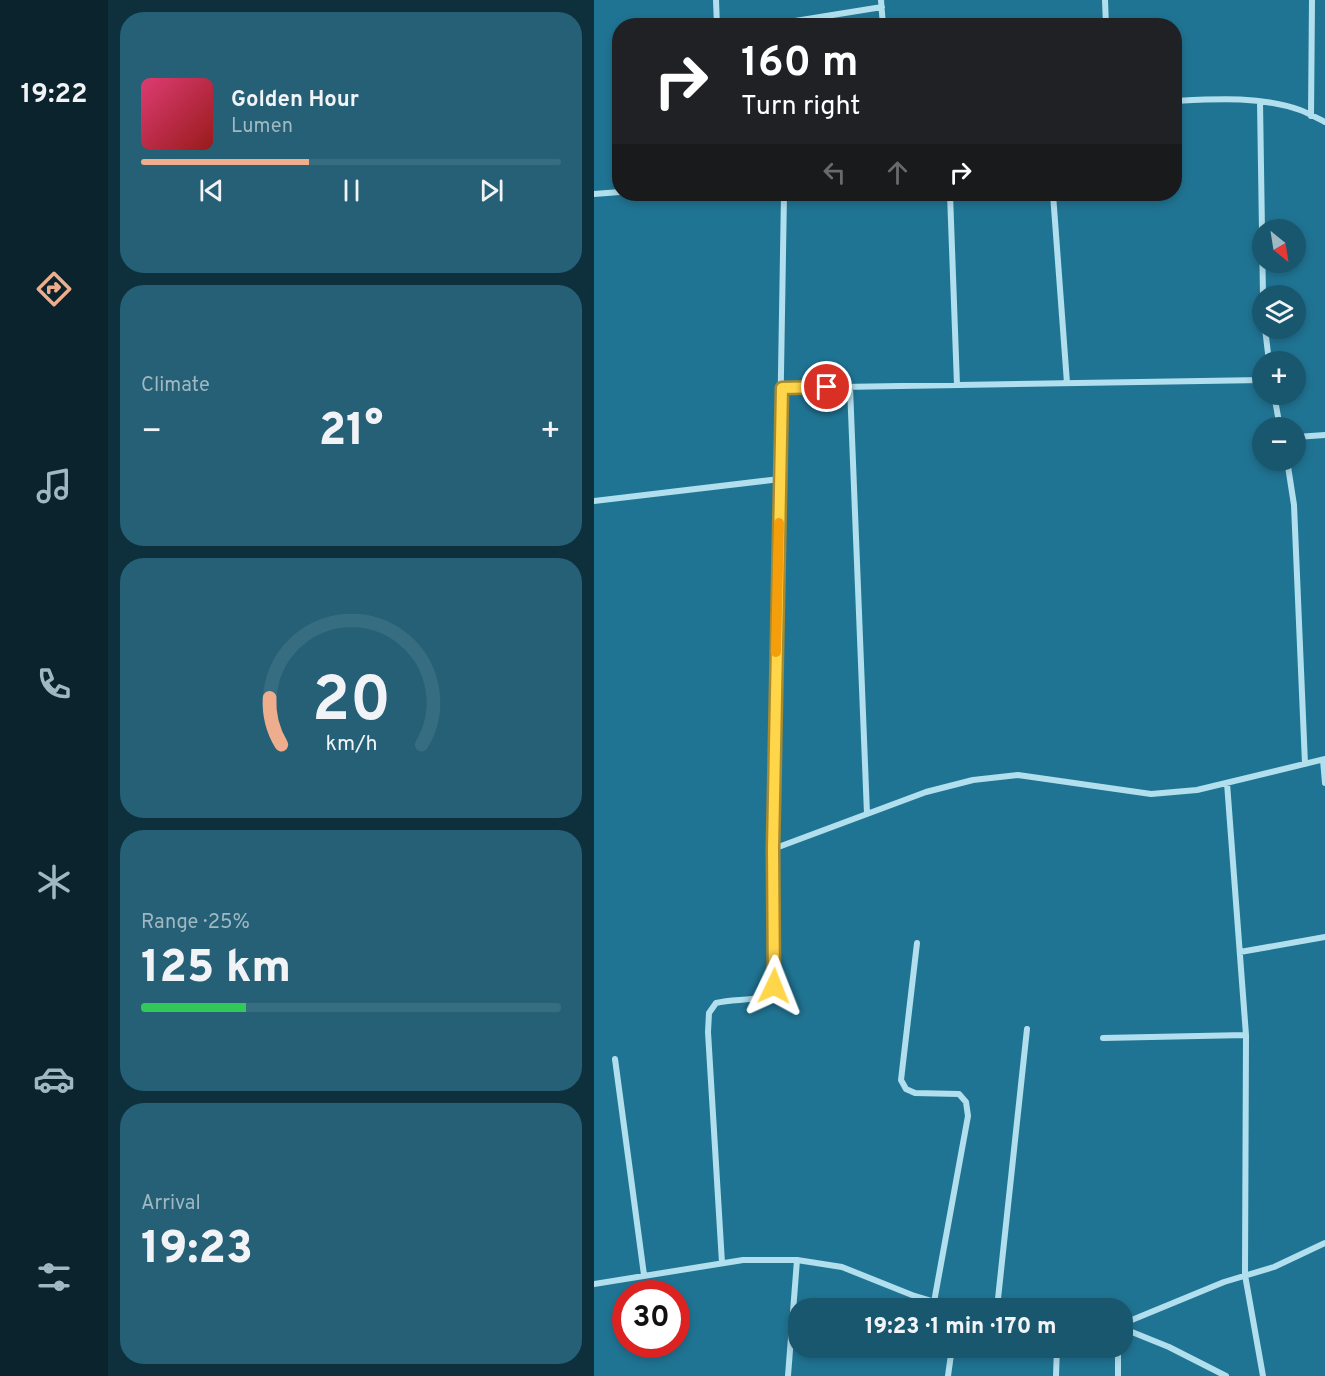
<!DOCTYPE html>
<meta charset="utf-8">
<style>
:root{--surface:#18576e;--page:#256076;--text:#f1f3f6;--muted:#9fb8c2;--line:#366d81;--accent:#eead8d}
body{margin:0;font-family:Overpass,sans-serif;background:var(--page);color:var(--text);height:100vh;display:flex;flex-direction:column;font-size:22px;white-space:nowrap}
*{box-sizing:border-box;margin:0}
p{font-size:20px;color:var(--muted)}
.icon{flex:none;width:33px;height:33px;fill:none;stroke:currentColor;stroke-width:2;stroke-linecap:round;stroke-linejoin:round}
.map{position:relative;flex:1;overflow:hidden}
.drawer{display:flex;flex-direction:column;gap:12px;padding:12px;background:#0d303c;width:486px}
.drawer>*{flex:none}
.banner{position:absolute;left:18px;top:18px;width:570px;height:183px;border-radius:24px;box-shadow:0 3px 9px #0003;background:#202124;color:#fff;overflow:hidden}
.needle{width:39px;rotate:150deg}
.controls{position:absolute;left:658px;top:219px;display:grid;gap:12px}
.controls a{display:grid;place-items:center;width:54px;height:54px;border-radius:50%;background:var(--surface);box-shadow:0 3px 9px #0003;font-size:30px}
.speed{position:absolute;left:18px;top:1280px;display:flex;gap:12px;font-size:30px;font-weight:700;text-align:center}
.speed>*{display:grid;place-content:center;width:78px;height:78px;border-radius:50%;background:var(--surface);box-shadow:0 3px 9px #0003;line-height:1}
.speed .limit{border:9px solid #d22;background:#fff;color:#111}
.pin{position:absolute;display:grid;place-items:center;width:51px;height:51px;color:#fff;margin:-26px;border:3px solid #fff;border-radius:50%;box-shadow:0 2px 6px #0007}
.me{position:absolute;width:66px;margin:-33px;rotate:2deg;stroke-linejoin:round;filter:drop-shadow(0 0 4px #0008)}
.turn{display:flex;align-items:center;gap:21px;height:126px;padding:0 30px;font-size:27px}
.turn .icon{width:78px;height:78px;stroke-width:2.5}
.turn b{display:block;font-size:42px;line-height:51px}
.lanes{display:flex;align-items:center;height:57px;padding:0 30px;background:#0003;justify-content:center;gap:30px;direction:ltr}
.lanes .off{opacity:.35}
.big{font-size:45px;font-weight:800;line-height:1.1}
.drawer .widget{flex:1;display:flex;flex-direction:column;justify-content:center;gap:9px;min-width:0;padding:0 21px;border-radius:24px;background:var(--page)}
.drawer .dial{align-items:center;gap:0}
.dial svg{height:156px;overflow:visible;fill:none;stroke:var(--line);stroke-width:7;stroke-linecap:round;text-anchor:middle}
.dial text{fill:var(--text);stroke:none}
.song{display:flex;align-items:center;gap:18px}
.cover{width:72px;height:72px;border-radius:9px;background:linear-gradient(135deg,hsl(340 70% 55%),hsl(0 70% 35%))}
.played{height:6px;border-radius:3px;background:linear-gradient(90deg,var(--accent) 40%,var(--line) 40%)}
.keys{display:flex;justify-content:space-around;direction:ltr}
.heat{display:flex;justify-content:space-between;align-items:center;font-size:33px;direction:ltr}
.charge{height:9px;border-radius:4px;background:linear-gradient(90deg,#34c759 25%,var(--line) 0)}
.trip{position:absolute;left:194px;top:1298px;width:345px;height:60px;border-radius:24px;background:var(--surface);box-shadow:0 3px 9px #0003;font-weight:800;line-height:60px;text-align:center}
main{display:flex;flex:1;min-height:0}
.menu{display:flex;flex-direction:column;width:108px;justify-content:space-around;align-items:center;background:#0a232c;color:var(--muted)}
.menu .icon{width:42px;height:42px}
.menu .on{color:var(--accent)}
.menu b{font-size:27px;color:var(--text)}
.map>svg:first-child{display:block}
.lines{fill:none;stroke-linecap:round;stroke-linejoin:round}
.street{stroke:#b2dfee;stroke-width:6}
.route-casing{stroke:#a68a30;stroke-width:15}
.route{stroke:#ffd54a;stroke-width:10}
.slow{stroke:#f59e0b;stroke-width:10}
</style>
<main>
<nav class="menu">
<b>19:22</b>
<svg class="icon on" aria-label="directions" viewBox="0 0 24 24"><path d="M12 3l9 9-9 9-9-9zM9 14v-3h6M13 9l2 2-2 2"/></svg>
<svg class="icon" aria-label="music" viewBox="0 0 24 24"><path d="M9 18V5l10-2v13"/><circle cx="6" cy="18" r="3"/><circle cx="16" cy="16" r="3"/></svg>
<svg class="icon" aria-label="phone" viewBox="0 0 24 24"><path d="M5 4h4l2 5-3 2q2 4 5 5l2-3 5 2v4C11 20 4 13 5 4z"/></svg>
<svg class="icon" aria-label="climate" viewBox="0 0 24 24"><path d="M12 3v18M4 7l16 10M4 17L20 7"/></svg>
<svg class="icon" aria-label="car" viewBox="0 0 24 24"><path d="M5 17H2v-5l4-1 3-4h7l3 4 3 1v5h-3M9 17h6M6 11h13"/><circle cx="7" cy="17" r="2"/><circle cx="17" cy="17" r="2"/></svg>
<svg class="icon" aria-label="filters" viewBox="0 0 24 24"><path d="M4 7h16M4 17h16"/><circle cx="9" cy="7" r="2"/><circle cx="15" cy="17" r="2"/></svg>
</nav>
<section class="drawer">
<div class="widget">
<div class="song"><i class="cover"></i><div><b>Golden Hour</b><p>Lumen</p></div></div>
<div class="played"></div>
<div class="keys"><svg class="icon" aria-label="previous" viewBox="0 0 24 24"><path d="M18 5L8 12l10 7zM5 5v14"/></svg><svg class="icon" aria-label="pause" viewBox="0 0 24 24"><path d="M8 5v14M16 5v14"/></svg><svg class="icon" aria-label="next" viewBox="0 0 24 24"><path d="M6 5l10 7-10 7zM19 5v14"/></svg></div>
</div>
<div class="widget"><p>Climate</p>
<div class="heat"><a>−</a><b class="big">21°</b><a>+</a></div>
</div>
<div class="widget dial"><svg viewBox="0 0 100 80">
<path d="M14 69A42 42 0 1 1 86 69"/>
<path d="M14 69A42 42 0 0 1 8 45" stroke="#eead8d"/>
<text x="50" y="56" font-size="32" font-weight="700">20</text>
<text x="50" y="72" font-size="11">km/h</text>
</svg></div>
<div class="widget"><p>Range · 25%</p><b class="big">125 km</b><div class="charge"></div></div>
<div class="widget"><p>Arrival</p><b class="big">19:23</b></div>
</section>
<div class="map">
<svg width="731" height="1376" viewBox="0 0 731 1376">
<rect width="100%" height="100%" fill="#207493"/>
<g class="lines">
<path class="street" d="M122,0L123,26
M287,0L289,26
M511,0L512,26
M170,26L288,7
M580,101C621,99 666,96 706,110C714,113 723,118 731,122
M666,102L669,296
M717,116L718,0
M0,194L26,192
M356,194L363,385
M459,194L473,383
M671,328L675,362
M256,387L273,814
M188,388L669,380
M680,394L686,428
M702,437L731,435
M693,460L700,505L711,764
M0,501L186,479
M729,760L731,783
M633,783L652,1035L651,1275L669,1376
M179,849L332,792L379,780L424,775L557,794L603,790L731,759
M323,943L307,1080L312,1089L321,1093L365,1094L372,1102L374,1116L340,1302
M646,952L731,937
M509,1038L652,1035
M21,1059L50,1275
M128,1263L114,1032L115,1013L122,1003C139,999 156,1001 173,996L180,986L181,973L179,849L190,194
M0,1284L149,1260H203L248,1267L318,1295L361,1308
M403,1308L433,1029
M528,1324L630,1282L680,1267L731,1243
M528,1328L575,1347L632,1376
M524,1347V1376
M194,1376L203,1260
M354,1376L358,1347
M462,1376L463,1347"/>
</g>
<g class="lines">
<defs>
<path id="route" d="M180,986L179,849L188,388L233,387"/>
</defs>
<use href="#route" class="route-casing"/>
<use href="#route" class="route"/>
<path class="slow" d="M182,652L185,523"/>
</g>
</svg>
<div class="controls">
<a><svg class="needle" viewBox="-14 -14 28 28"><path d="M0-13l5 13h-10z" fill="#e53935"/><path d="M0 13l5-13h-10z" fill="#9fb8c2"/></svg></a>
<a><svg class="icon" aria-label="layers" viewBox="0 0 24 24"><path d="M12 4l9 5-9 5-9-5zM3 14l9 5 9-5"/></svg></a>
<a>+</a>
<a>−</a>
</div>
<div class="speed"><div class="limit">30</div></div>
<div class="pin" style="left:233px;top:387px;background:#d93025"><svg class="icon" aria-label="arrive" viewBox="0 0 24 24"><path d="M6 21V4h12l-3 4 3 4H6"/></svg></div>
<svg class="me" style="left:180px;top:986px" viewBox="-20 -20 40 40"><path d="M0-17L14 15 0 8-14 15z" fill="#ffd54a" stroke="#fff" stroke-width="4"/></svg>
<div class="trip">19:23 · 1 min · 170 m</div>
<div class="banner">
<div class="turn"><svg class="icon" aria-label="right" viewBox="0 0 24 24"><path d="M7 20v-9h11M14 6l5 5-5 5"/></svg><div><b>160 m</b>Turn right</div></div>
<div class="lanes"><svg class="icon off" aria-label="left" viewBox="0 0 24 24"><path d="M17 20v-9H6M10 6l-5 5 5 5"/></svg><svg class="icon off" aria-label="ahead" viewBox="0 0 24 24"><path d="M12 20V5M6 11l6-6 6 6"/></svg><svg class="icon" aria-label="right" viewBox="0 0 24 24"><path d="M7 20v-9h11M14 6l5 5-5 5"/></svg></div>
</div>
</div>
</main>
